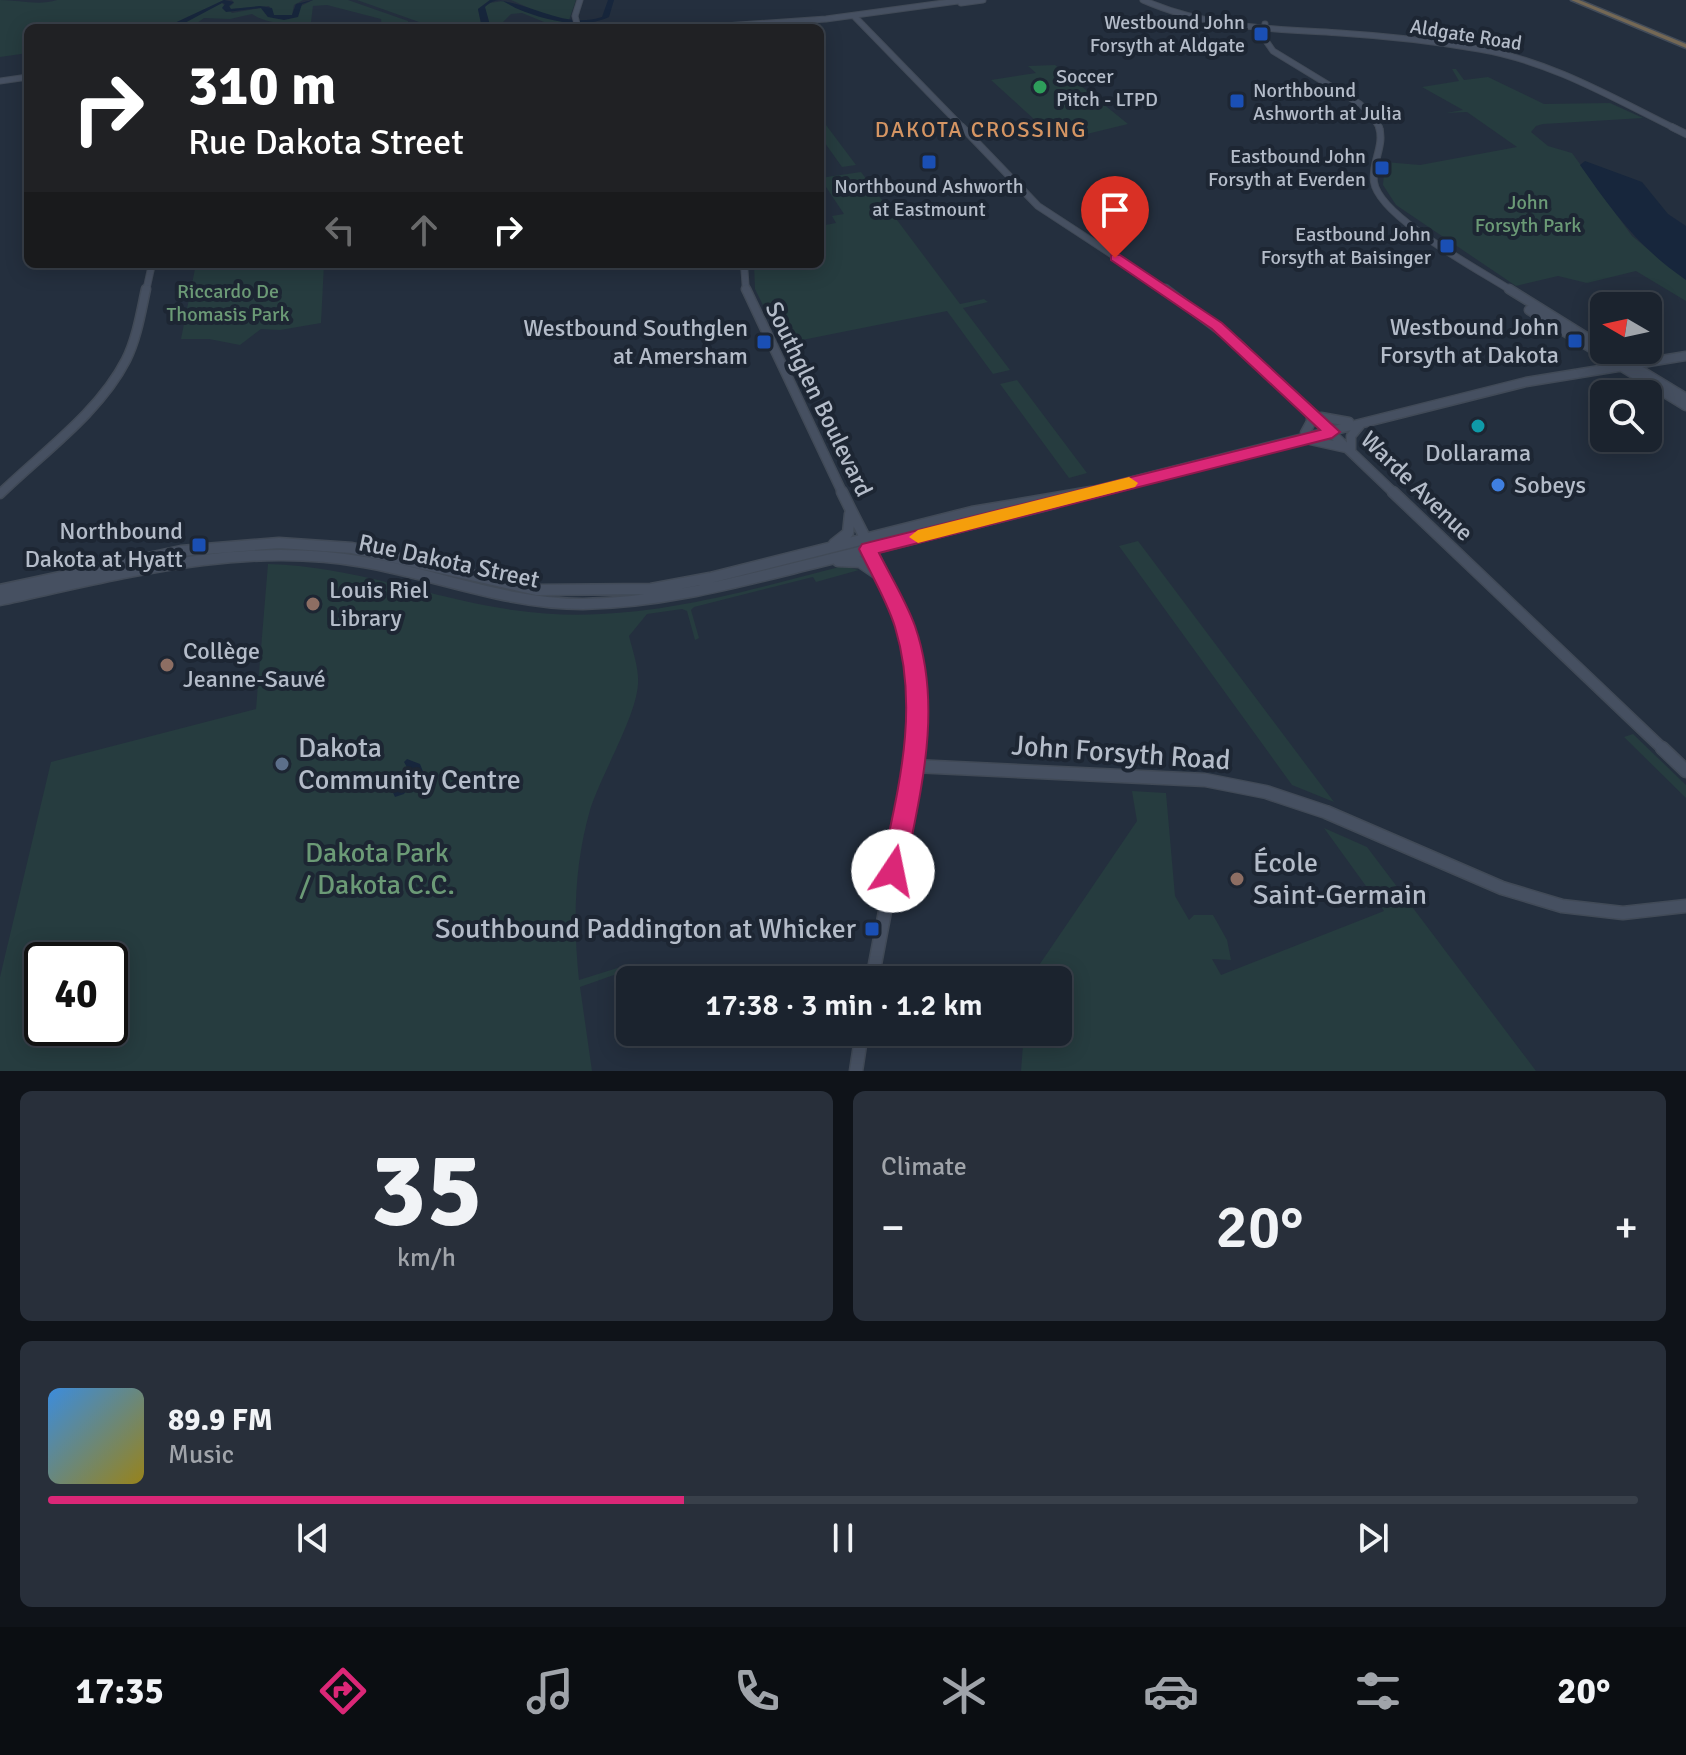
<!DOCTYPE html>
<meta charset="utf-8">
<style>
:root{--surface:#1b232e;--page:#282f3a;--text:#f1f3f6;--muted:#a0a4aa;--line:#39404a;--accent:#db2777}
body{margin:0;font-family:Signika,sans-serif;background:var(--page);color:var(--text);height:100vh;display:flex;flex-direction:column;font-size:30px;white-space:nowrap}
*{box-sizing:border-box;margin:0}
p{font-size:26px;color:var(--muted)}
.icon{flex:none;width:44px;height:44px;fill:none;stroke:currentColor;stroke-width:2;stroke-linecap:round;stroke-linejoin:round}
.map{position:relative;height:1071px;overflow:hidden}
.sheet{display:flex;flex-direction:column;gap:20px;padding:20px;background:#0f1319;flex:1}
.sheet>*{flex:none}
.top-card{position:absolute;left:24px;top:24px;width:800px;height:244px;border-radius:12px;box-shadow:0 4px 20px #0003,0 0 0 2px var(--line);background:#202124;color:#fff;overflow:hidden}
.needle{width:52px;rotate:279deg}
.controls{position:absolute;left:1590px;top:292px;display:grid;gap:16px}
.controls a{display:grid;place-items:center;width:72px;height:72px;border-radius:12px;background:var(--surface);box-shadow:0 4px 20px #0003,0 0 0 2px var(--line);font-size:40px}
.speed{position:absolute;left:24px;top:942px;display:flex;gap:16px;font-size:40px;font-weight:700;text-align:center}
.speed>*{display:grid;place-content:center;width:104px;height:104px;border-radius:50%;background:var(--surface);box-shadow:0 4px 20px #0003,0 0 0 2px var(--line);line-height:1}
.speed .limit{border:4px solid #111;border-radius:12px;background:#fff;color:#111}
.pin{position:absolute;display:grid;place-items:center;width:68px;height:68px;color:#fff;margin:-82px -34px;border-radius:50% 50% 50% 0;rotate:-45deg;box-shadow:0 0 8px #0007}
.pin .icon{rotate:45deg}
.me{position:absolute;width:88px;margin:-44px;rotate:11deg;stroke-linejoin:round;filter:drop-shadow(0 0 6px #0008)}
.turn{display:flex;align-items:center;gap:28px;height:168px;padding:0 32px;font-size:36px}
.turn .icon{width:104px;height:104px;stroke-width:2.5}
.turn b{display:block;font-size:56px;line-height:68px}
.lanes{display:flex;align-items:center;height:76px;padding:0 32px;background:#0003;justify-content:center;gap:40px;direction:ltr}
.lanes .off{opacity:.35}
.big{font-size:60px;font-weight:600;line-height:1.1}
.sheet .tile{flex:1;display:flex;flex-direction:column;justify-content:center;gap:12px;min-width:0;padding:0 28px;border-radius:12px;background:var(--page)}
.sheet .dial{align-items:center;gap:0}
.dial b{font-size:104px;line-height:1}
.song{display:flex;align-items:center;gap:24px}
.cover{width:96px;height:96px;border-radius:12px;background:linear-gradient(135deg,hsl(210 70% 55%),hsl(50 70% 35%))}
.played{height:8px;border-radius:4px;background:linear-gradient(90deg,var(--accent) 40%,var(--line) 40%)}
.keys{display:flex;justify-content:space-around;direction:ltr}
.heat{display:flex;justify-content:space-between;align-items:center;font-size:44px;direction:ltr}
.sheet .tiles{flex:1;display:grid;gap:20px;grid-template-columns:1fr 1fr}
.tile:last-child{grid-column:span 2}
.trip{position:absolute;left:616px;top:966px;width:456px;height:80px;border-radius:12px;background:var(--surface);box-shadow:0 4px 20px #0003,0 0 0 2px var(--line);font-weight:600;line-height:80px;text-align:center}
.dock{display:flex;height:128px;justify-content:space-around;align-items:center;background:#0b0e12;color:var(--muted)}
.dock .icon{width:56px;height:56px}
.dock .current{color:var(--accent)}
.dock b{font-size:36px;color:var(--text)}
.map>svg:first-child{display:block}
.green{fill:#263c3f;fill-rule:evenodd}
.water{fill:#17263c}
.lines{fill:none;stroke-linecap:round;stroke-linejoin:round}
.secondary-far4-casing{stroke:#414a57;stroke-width:7}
.secondary-far3-casing{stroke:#414a57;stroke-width:8}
.secondary-far2-casing{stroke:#414a57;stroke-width:11}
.secondary-far1-casing{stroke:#414a57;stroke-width:13}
.secondary-casing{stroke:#414a57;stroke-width:15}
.highway-casing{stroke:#434c59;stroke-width:3}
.secondary-far4{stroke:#465061;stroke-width:5}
.secondary-far3{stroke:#465061;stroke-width:6}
.secondary-far2{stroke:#465061;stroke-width:8}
.secondary-far1{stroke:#465061;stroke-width:10}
.secondary{stroke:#465061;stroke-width:12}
.highway{fill:#746855;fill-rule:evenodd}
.route{fill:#db2777;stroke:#8e194d;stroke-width:2}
.slow{fill:#f59e0b}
.transit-dot{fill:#1a4fb4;stroke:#1d2633;stroke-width:3}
.leisure-dot{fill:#2e9e5b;stroke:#1d2633;stroke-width:3}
.culture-dot{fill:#0f9aa8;stroke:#1d2633;stroke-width:3}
.shop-dot{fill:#3f7fe0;stroke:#1d2633;stroke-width:3}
.education-dot{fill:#8d6e63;stroke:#1d2633;stroke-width:3}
.service-dot{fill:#5c6f8a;stroke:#1d2633;stroke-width:3}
.labels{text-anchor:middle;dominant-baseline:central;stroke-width:8;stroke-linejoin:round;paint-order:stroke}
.far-poi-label{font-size:20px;fill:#b4bcc9;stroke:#1d2633;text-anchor:end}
.far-street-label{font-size:20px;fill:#b4bcc9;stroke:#1d2633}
.far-park-label{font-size:20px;fill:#6b9a76;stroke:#1d2633}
.far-neighbourhood-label{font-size:22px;letter-spacing:2px;fill:#d59563;stroke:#1d2633}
.poi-label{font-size:24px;fill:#b4bcc9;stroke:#1d2633;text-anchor:end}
.street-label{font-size:24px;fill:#b4bcc9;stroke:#1d2633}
.near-poi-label{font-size:28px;fill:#b4bcc9;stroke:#1d2633;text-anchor:start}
.near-street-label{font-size:28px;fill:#b4bcc9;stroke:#1d2633}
.near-park-label{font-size:28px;fill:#6b9a76;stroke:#1d2633}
</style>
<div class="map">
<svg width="1686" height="1071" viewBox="0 0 1686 1071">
<rect width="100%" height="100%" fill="#242f3e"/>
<path class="green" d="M0,0C19,0 39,6 57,0H224L164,28H135L129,22L105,28H28V53L0,57Z
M232,0H303L294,5L292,15L285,17L274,15L269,6L231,9L229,7L234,3Z
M313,0H348L408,21L409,28H382L381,19L327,5L313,6L311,22C291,23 270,26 252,14L230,19L204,18L190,28H172L222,3L232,13L261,8L268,17H297L299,7Z
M357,0H490L478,9L482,28H436Z
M511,0H576L569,20L547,16Z
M503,1L521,10L570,23V26L549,24L522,13L511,14L497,28H489L484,7L490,3Z
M1055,65L1128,124L1058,141L991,80L1036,73L1028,66Z
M1452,69H1456L1464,80L1488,77L1544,104L1610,103L1643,118L1543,124L1536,126L1531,132L1548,146L1572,153L1632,236L1686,280V301L1636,271L1587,283L1558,276L1516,286L1396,205L1383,185L1385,162L1420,165L1517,147L1467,112L1446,113L1463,110L1422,87L1459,81Z
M820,117L856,165L842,167L820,136Z
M861,172L960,304L984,299L988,302L963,308L1010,370L993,374L947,311L782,344L755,289L754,264H820V226L836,223L832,216L844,214L820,178Z
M196,264H324L321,323L280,330L261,329L240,345L209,339H181Z
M1017,380L1087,473L1069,478L1000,384Z
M1138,541L1334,802L1292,785L1119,546Z
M268,564C353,566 430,598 513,610C627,627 735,594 843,566L859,570L816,582L813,577L694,607L691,610L699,638L695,640L687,611L682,609L647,614L629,636C633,652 639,668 638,684C636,717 601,775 590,810C574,866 573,923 579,980L627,965L628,970L580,987L592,1071H0V977L51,762L256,709ZM42,960H110V1028H42Z
M1633,734L1686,785V798L1624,737Z
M1132,791L1166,793L1175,896L1189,920L1194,915H1213L1227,940L1231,960L1212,959L1221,975L1384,911L1324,828L1367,847L1536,1071H1021L1024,1032H1058V980H1029L1137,821Z"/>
<path class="water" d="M224,0L234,2L229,6L231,9L260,6L272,8L274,15H292L296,4L313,0L302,4L298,17L284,20L268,17L261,8L226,12L222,8L225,4L222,3L181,25L164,28Z
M490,0C528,0 562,30 602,17L608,0H614L609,17C582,30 544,20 518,9C512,7 507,2 501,1C494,0 489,3 485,7L490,25L482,28L478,9Z
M1585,161L1642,182L1668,214L1686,226V280C1638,247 1613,212 1580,165Z
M407,759L420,764L424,774L410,784L404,794L395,797L389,784L398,774L408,769L404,762Z"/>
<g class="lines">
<defs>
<path id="secondary-far4" d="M1143,0C1206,28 1273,29 1340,33C1387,36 1433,41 1479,49C1550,61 1613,98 1676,129
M961,3L983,0
M854,16L964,129
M1265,24L1264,38L1273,51L1360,104L1371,114L1380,129
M578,28L575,16L580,0
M695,28L826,19L965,0
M0,81L28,77"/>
<path id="secondary-far3" d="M962,127L1038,206L1168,291
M1379,127C1385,146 1371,163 1374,182C1379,217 1481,271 1512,291
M1672,127L1686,134
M744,264L746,291
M146,291L152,264"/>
<path id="secondary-far2" d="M746,289L843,494
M1165,289L1237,343L1395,494
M1509,289L1604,348
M1529,310L1686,406
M1607,350L1686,398
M1321,417L1349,422
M1305,433L1311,422V412
M1310,440L1346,448
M1351,450V436L1361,424
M0,494C42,453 99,413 126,360C137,338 141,312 146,289
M1081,494L1526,382L1686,356"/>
<path id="secondary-far1" d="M842,492C866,542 906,610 916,663C921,690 918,723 915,750
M1393,492L1664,750
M834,544L848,533L850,514
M838,561L860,562L879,575
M0,590L181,551L279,543L352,548L537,590L651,589L710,578L972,512L1091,492
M0,600C120,574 241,540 364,562C438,575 507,604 583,604C662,603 738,582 815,563C895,543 975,523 1055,503"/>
<path id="secondary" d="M1662,748L1686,771
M914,766L1205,780L1266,792L1326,812L1502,888L1562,906L1623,913L1686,906
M872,980L916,748
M856,1071L862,1032"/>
<path id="highway" d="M1571,0H1579L1686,44V48Z"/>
</defs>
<use href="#secondary-far4" class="secondary-far4-casing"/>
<use href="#secondary-far3" class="secondary-far3-casing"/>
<use href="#secondary-far2" class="secondary-far2-casing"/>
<use href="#secondary-far1" class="secondary-far1-casing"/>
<use href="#secondary" class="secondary-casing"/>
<use href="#highway" class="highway-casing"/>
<use href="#secondary-far4" class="secondary-far4"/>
<use href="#secondary-far3" class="secondary-far3"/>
<use href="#secondary-far2" class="secondary-far2"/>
<use href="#secondary-far1" class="secondary-far1"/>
<use href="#secondary" class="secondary"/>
<use href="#highway" class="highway"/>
</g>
<path class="route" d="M1111,255H1120L1222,323L1340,432L1332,438L879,553C891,577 906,601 915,626C943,707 921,789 905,871L902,879L893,882L885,879L881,871C898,789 920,710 895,627C887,601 871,574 859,549L862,544L1320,430L1212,329L1111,260Z"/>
<path class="slow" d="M1129,477L1138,483L1135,487L918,543L909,537L918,530Z"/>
<g class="transit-dot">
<rect x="1253" y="26" width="16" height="16" rx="4"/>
<rect x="1229" y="93" width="16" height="16" rx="4"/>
<rect x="921" y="154" width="16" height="16" rx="4"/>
<rect x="1374" y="160" width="16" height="16" rx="4"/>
<rect x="1439" y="238" width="16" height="16" rx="4"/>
<rect x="1567" y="333" width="16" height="16" rx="4"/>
<rect x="756" y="334" width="16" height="16" rx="4"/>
<rect x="191" y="537" width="16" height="16" rx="4"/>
<rect x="864" y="921" width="16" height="16" rx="4"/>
</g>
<circle class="leisure-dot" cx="1040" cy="87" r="8"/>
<circle class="culture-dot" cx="1478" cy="426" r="8"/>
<circle class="shop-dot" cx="1498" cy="485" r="8"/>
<g class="education-dot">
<circle cx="313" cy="604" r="8"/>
<circle cx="167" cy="665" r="8"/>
<circle cx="1237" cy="879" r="8"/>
</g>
<circle class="service-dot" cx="282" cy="764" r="8"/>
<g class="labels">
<g class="far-poi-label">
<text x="1245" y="22">Westbound John<tspan x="1245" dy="23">Forsyth at Aldgate</tspan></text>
<text x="1056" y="76" text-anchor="start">Soccer<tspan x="1056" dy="23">Pitch - LTPD</tspan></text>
<text x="1253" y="90" text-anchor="start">Northbound<tspan x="1253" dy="23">Ashworth at Julia</tspan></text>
<text x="1366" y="156">Eastbound John<tspan x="1366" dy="23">Forsyth at Everden</tspan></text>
<text x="929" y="186" text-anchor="middle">Northbound Ashworth<tspan x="929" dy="23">at Eastmount</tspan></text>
<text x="1431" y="234">Eastbound John<tspan x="1431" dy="23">Forsyth at Baisinger</tspan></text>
</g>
<g class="far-street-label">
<text transform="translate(1466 35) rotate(9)">Aldgate Road</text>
</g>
<g class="far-park-label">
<text x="1528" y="202">John<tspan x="1528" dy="23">Forsyth Park</tspan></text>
<text x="228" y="291">Riccardo De<tspan x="228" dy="23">Thomasis Park</tspan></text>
</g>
<g class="far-neighbourhood-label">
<text x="981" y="129">DAKOTA CROSSING</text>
</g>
<g class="poi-label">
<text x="1559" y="327">Westbound John<tspan x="1559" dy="28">Forsyth at Dakota</tspan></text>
<text x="748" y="328">Westbound Southglen<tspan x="748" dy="28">at Amersham</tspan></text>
<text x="1478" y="453" text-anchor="middle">Dollarama</text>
<text x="1514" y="485" text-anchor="start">Sobeys</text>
<text x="183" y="531">Northbound<tspan x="183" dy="28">Dakota at Hyatt</tspan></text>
<text x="329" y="590" text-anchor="start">Louis Riel<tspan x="329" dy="28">Library</tspan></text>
<text x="183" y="651" text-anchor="start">Collège<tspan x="183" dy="28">Jeanne-Sauvé</tspan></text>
</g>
<g class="street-label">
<text transform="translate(819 399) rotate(64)">Southglen Boulevard</text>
<text transform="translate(1417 486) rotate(44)">Warde Avenue</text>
<text transform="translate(449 561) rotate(12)">Rue Dakota Street</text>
</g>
<g class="near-poi-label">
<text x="298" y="748">Dakota<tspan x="298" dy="32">Community Centre</tspan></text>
<text x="1253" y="863">École<tspan x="1253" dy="32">Saint-Germain</tspan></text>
<text x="856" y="929" text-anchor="end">Southbound Paddington at Whicker</text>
</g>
<g class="near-street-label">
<text transform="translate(1121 753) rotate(4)">John Forsyth Road</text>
</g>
<g class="near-park-label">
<text x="377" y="853">Dakota Park<tspan x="377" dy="32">/ Dakota C.C.</tspan></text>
</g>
</g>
</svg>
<div class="controls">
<a><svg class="needle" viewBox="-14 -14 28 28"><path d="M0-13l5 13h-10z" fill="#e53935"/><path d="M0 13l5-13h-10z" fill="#a0a4aa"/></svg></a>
<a><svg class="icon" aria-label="search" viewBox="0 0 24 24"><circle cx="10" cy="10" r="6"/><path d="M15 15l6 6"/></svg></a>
</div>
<div class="speed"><div class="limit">40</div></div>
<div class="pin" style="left:1115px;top:258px;background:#d93025"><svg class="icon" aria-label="arrive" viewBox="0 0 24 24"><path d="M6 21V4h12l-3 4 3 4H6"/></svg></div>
<svg class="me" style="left:893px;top:871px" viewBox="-20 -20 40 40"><circle r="19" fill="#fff"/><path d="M0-13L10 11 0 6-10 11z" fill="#db2777"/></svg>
<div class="trip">17:38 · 3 min · 1.2 km</div>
<div class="top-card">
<div class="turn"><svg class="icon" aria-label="right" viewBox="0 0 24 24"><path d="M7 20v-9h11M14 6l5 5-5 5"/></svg><div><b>310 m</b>Rue Dakota Street</div></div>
<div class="lanes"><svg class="icon off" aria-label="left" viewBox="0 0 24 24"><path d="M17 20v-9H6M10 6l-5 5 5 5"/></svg><svg class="icon off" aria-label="ahead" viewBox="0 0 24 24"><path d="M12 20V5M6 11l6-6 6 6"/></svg><svg class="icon" aria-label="right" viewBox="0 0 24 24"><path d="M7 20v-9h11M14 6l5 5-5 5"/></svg></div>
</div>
</div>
<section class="sheet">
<div class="tiles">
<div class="tile dial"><b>35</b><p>km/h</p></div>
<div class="tile"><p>Climate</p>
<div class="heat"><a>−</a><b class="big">20°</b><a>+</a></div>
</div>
<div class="tile">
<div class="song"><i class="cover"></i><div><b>89.9 FM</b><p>Music</p></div></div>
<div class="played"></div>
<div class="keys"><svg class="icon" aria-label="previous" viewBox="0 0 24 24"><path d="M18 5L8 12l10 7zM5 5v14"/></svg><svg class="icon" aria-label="pause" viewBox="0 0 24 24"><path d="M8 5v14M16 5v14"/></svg><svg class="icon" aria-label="next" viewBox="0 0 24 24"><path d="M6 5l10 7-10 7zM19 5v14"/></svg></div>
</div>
</div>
</section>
<nav class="dock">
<b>17:35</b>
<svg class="icon current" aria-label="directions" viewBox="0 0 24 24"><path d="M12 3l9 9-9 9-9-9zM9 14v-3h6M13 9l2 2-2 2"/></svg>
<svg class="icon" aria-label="music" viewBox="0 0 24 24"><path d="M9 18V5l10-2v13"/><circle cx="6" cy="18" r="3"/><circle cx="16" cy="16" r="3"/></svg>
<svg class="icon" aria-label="phone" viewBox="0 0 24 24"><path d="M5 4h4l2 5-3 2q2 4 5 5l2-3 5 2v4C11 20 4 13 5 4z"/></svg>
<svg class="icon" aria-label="climate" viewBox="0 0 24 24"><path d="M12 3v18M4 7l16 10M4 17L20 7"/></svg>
<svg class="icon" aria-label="car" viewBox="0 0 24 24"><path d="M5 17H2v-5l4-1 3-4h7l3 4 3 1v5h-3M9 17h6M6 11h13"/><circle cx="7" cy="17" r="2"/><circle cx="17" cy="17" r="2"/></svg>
<svg class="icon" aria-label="filters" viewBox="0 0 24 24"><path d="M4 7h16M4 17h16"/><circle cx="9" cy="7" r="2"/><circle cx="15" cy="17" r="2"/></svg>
<b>20°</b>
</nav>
